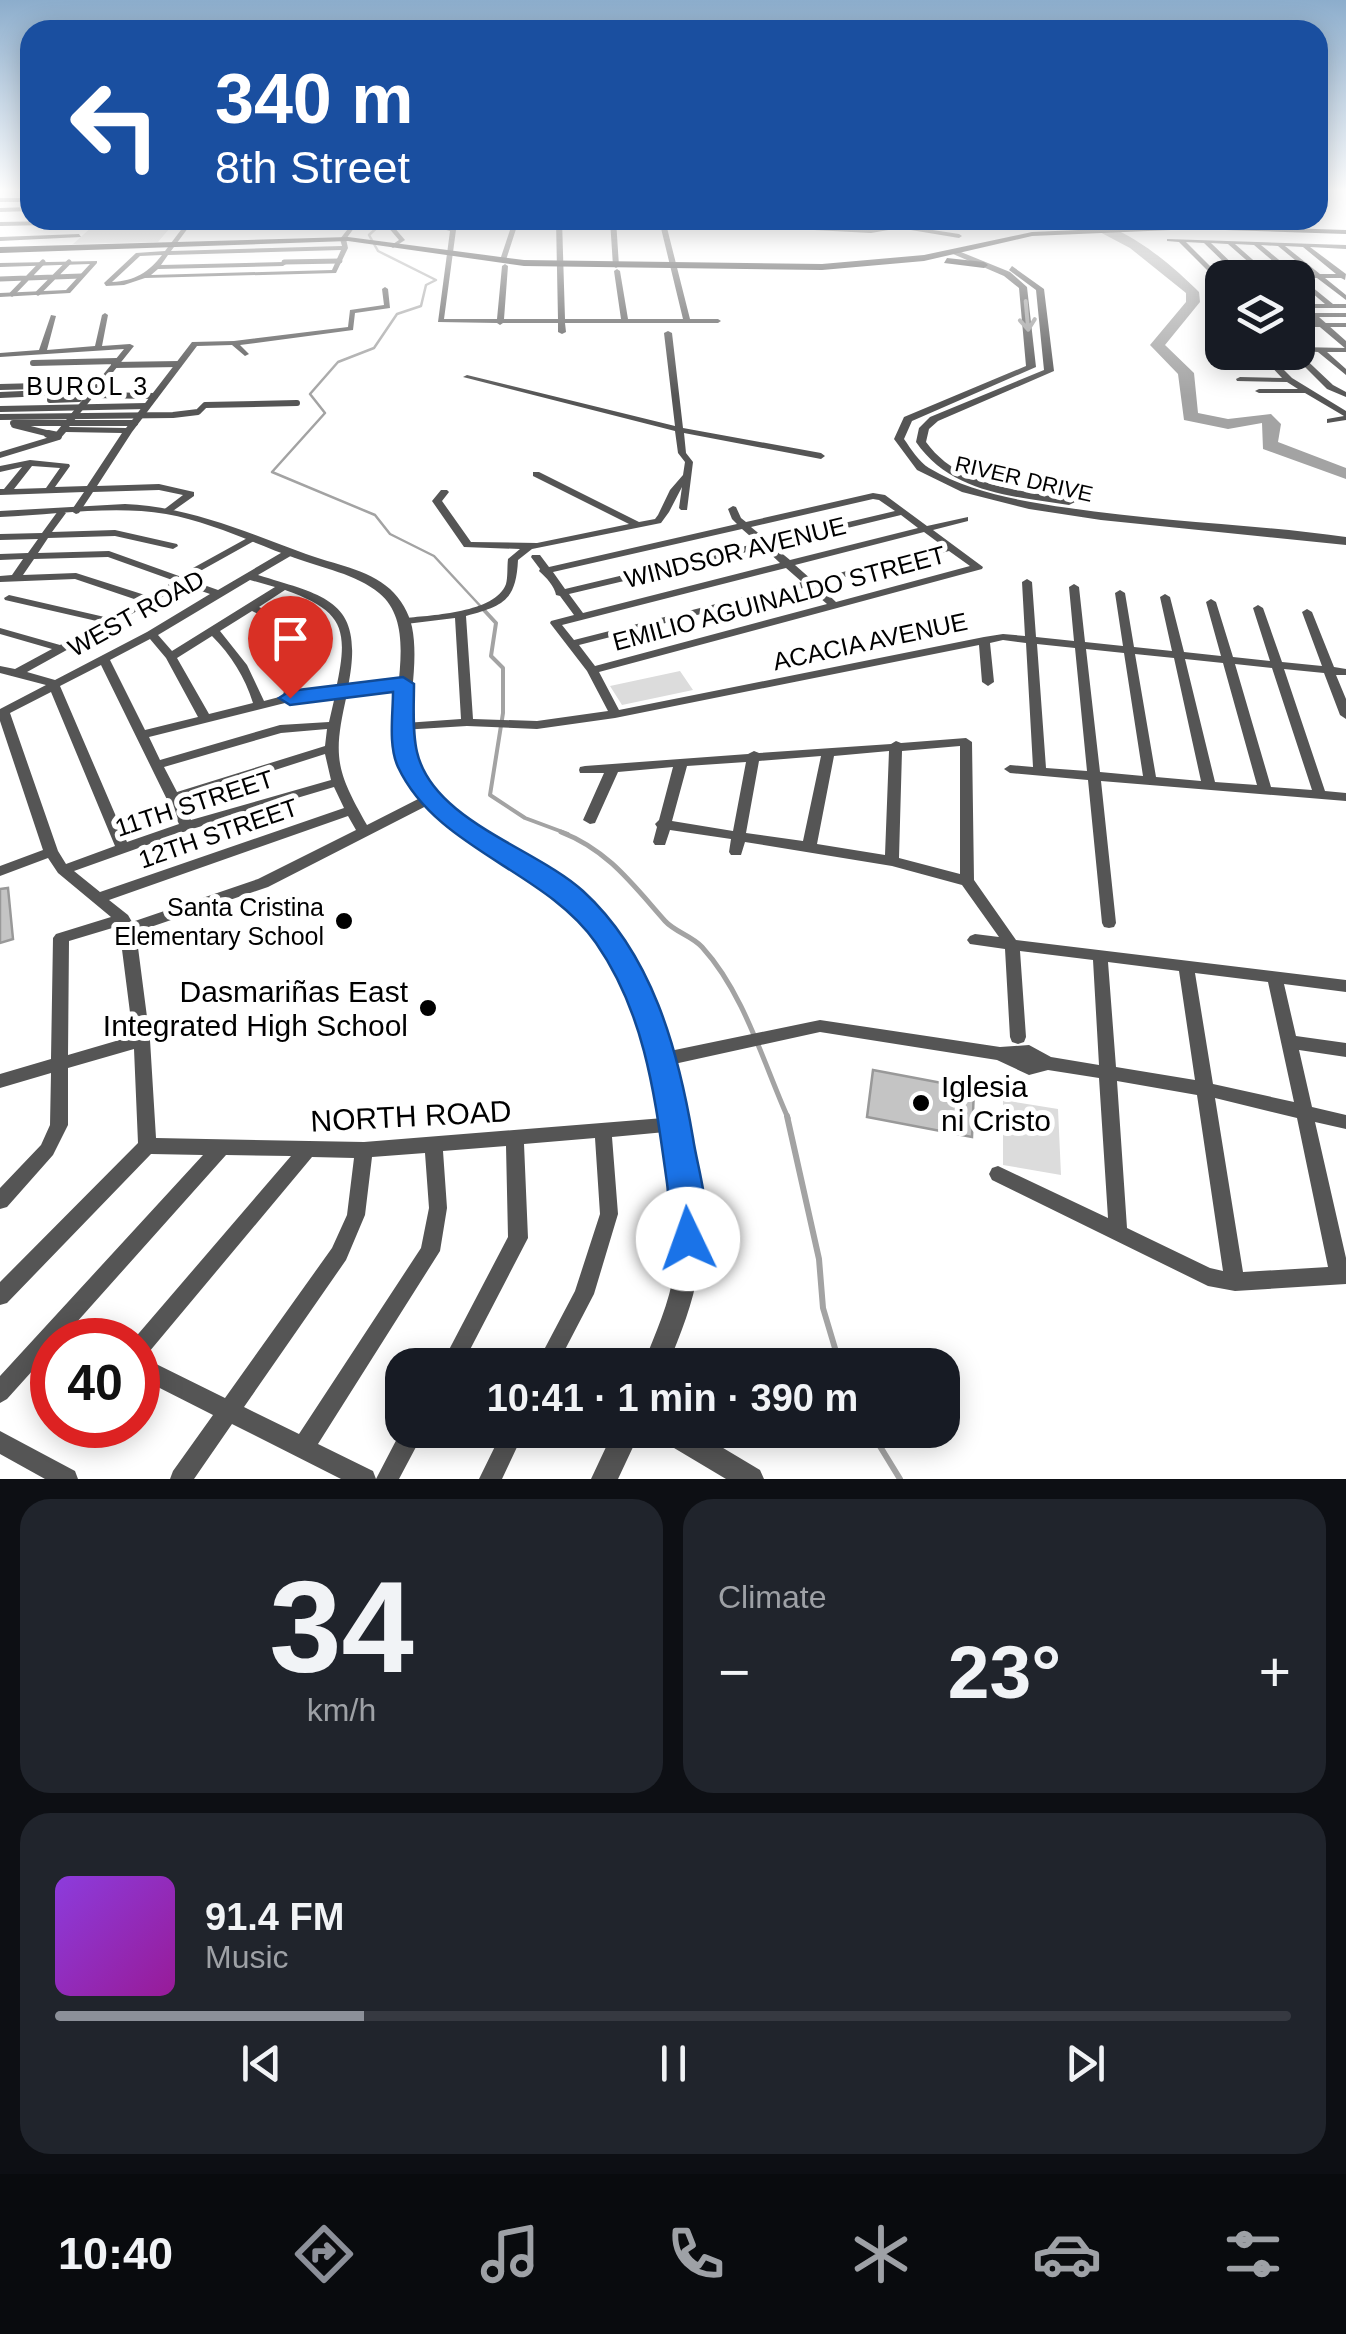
<!DOCTYPE html>
<meta charset="utf-8">
<style>
:root{--surface:#171b24;--page:#20242c;--text:#f1f3f6;--muted:#9ea1a6;--line:#363941;--accent:#8c9099}
body{margin:0;font-family:Helvetica,sans-serif;background:var(--page);color:var(--text);height:100vh;display:flex;flex-direction:column;font-size:38px;white-space:nowrap}
*{box-sizing:border-box;margin:0}
p{font-size:32px;color:var(--muted)}
.icon{flex:none;width:55px;height:55px;fill:none;stroke:currentColor;stroke-width:2;stroke-linecap:round;stroke-linejoin:round}
.map{position:relative;height:1479px;overflow:hidden}
.drawer{display:flex;flex-direction:column;gap:20px;padding:20px;background:#0d0f14;flex:1}
.drawer>*{flex:none}
.top-card{position:absolute;left:20px;top:20px;width:1308px;height:210px;border-radius:30px;box-shadow:0 5px 25px #0003;background:#1a4fa0;color:#fff;overflow:hidden}
.fabs{position:absolute;left:1205px;top:260px;display:grid;gap:20px}
.fabs a{display:grid;place-items:center;width:110px;height:110px;border-radius:20px;background:var(--surface);box-shadow:0 5px 25px #0003;font-size:50px}
.speed{position:absolute;left:30px;top:1318px;display:flex;gap:20px;font-size:50px;font-weight:700;text-align:center}
.speed>*{display:grid;place-content:center;width:130px;height:130px;border-radius:50%;background:var(--surface);box-shadow:0 5px 25px #0003;line-height:1}
.speed .limit{border:15px solid #d22;background:#fff;color:#111}
.pin{position:absolute;display:grid;place-items:center;width:85px;height:85px;color:#fff;margin:-102px -42px;border-radius:50% 50% 50% 0;rotate:-45deg;box-shadow:0 0 10px #0007}
.pin .icon{rotate:45deg}
.me{position:absolute;width:110px;margin:-55px;rotate:357deg;stroke-linejoin:round;filter:drop-shadow(0 0 8px #0008)}
.turn{display:flex;align-items:center;gap:35px;height:210px;padding:0 30px;font-size:45px}
.turn .icon{width:130px;height:130px;stroke-width:2.5}
.turn b{display:block;font-size:70px;line-height:85px}
.big{font-size:75px;font-weight:800;line-height:1.1}
.drawer .tile{flex:1;display:flex;flex-direction:column;justify-content:center;gap:15px;min-width:0;padding:0 35px;border-radius:30px;background:var(--page)}
.drawer .dial{align-items:center;gap:0}
.dial b{font-size:130px;line-height:1}
.song{display:flex;align-items:center;gap:30px}
.cover{width:120px;height:120px;border-radius:15px;background:linear-gradient(135deg,hsl(270 70% 55%),hsl(300 70% 35%))}
.played{height:10px;border-radius:5px;background:linear-gradient(90deg,var(--accent) 25%,var(--line) 25%)}
.keys{display:flex;justify-content:space-around;direction:ltr}
.heat{display:flex;justify-content:space-between;align-items:center;font-size:55px;direction:ltr}
.drawer .tiles{flex:1;display:grid;gap:20px;grid-template-columns:1fr 1fr}
.tile:last-child{grid-column:span 2}
.trip{position:absolute;left:385px;top:1348px;width:575px;height:100px;border-radius:30px;background:var(--surface);box-shadow:0 5px 25px #0003;font-weight:800;line-height:100px;text-align:center}
.dock{display:flex;height:160px;justify-content:space-around;align-items:center;background:#090b0e;color:var(--muted)}
.dock .icon{width:70px;height:70px}
.dock .selected{color:var(--accent)}
.dock b{font-size:45px;color:var(--text)}
.map>svg:first-child{display:block}
.green{fill:#dcdcdc}
.lines{fill:none;stroke-linecap:round;stroke-linejoin:round}
.stream-far3{stroke:#a3a3a3;stroke-width:2.5}
.stream-far2{stroke:#a3a3a3;stroke-width:4}
.stream-far1{stroke:#a3a3a3;stroke-width:5}
.stream{stroke:#a3a3a3;stroke-width:6}
.river{fill:#a3a3a3;fill-rule:evenodd}
.building{fill:#c4c4c4;stroke:#999;stroke-width:2.5}
.pedestrian-far2{stroke:#555;stroke-width:5}
.pedestrian-far1{stroke:#555;stroke-width:6}
.pedestrian{stroke:#555;stroke-width:8}
.minor{fill:#555;fill-rule:evenodd}
.tertiary{fill:#555;fill-rule:evenodd}
.secondary{fill:#222;fill-rule:evenodd}
.oneway{stroke:#999}
.route{fill:#1a73e8;stroke:#114b97;stroke-width:2.5}
.poi-dot{fill:#000;stroke:#fff;stroke-width:4}
.labels{text-anchor:middle;dominant-baseline:central;stroke-width:10;stroke-linejoin:round;paint-order:stroke}
.far-street-label{font-size:22px;fill:#000;stroke:#fff}
.far-quarter-label{font-size:25px;letter-spacing:2.5px;fill:#000;stroke:#fff}
.street-label{font-size:25px;fill:#000;stroke:#fff}
.poi-label{font-size:25px;fill:#000;stroke:#fff;text-anchor:end}
.near-poi-label{font-size:30px;fill:#000;stroke:#fff;text-anchor:end}
.near-street-label{font-size:30px;fill:#000;stroke:#fff}
</style>
<div class="map">
<svg width="1346" height="1479" viewBox="0 0 1346 1479">
<rect width="100%" height="100%" fill="#fff"/>
<path class="green" d="M175,222L158,242L73,244L95,224Z
M680,671L693,690L622,705L610,686Z
M1003,1100L1058,1109L1061,1175L1003,1165Z"/>
<g class="lines">
<path class="stream-far3" d="M385,220L369,235L378,251L436,280L426,285L421,306L397,314L374,348L338,362L310,394L325,413L272,472L375,515L390,534L434,556L485,611"/>
<path class="stream-far2" d="M483,609L496,623L491,656L503,668V713L490,795L525,818L568,834"/>
<path class="stream-far1" d="M561,832C608,850 633,885 665,921C675,932 692,936 702,947C744,993 763,1062 788,1118"/>
<path class="stream" d="M787,1116L819,1259L823,1308L840,1365
M870,1430L900,1479"/>
<path class="river" d="M1077,220C1120,220 1170,263 1199,292L1200,302L1165,345L1194,373L1198,413L1228,419L1271,414L1281,424L1278,442L1346,468V479L1263,449L1262,423L1228,429L1184,420L1178,374L1150,345L1186,302V293L1130,248Z"/>
</g>
<path class="building" d="M8,888L13,939L0,943V889Z
M873,1070L974,1089L972,1137L867,1117Z"/>
<g class="lines">
<path class="pedestrian-far2" d="M284,262L340,261
M0,279L81,276
M38,293L69,262
M12,294L43,262"/>
<path class="pedestrian-far1" d="M33,363L117,361
M114,365L179,364
M0,387L77,385
M0,395L67,392
M91,395L155,396
M50,400L79,399
M0,409L147,406
M0,417L173,415L198,412L205,405L297,403
M13,423H135
M14,425L58,436"/>
<path class="pedestrian" d="M48,434L58,436"/>
<path class="minor" d="M0,198H30V202H0Z
M30,207V211L0,212V208Z
M108,220H194L191,224L360,220L346,239L348,248L336,273L145,278L124,285L106,286L104,283L136,253L165,251L187,222L0,226V222ZM351,225L340,239L342,246L171,251L188,228ZM341,250L332,270L151,275L158,269L283,266L286,264L283,262L161,265L168,255ZM162,255C149,272 135,281 112,282L140,256Z
M394,220H400L393,226L405,240L393,248L390,246L399,240L387,226Z
M410,220H420L456,230L444,319H497L502,266L505,264L508,266L504,319H558L556,220H562L565,319H621L614,271L617,269L620,271L628,319H683L659,220H665L690,319H718L721,321L718,323H565L566,332L562,334L558,332V323H503L500,325L497,323L438,322L450,231Z
M501,220H508L517,226L506,260L503,262L500,260L511,227Z
M610,220H616L619,266L616,268L613,266Z
M684,220L871,229L932,220H946L871,233L682,223Z
M913,227L959,234L962,236L959,238L911,230Z
M79,234L81,237L0,241V237Z
M1167,239L1346,245V249L1310,247L1346,274L1345,280L1341,278H1325L1346,295V300L1317,278H1301L1333,304H1346V308H1298V304H1325L1298,281V278L1213,276L1179,242L1167,241ZM1186,242L1204,243L1235,273H1217ZM1211,243L1228,244L1261,273H1242ZM1235,244L1254,245L1288,274H1269ZM1261,245L1278,246L1312,274H1296ZM1285,246L1303,247L1336,274H1320Z
M97,261V263L70,293L0,297V293L66,290L90,264L0,267V263Z
M385,287L388,289L390,308L355,313L353,330L240,345L249,354L245,356L232,345L197,346L132,432L97,486L159,484L194,492V496L170,513L167,514L162,511L183,495L159,490L93,492L79,513L76,514L71,511L84,492L0,495V489H4L22,467L0,472V466L30,460L69,464L70,466L55,487L87,486L122,433L66,432L59,440L0,458V452L53,436L124,349L0,357V353L39,350L51,315L56,316L47,350L95,346L102,315L105,313L108,315L102,346L130,344L134,346L69,427L126,428L192,342L234,341L348,327L350,310L384,305L382,289ZM32,466L60,468L46,488L14,489Z
M1298,313H1311L1314,315L1311,317H1298Z
M1298,323H1346V327H1298Z
M668,331L672,333L683,428L821,453L825,456L821,459L684,433L686,453L693,462L687,510H681L679,508L682,487L669,512L661,523L532,549L518,560C516,601 503,606 466,616L473,719L537,721L608,711L587,671L550,623L551,621L574,615L560,596L556,595C555,587 546,577 539,571L540,569L531,557L532,555H540L549,567L737,524L732,519L728,509L733,506L736,507L741,518L746,522L873,493L885,495L927,526L968,517V521L933,530L983,567L982,569L599,672L619,710L984,637L1003,634L1025,636L1022,582L1027,579L1032,582L1036,637L1074,641L1069,587L1074,584L1079,587L1085,642L1123,646L1115,593L1120,590L1125,593L1134,647L1172,651L1160,597L1165,594L1170,597L1184,652L1221,656L1206,602L1211,599L1216,602L1233,657L1270,661L1253,608L1258,605L1263,608L1282,662L1322,666L1302,612L1307,609L1312,612L1334,667L1346,669V675H1336L1346,699V719L1340,715L1324,673L1284,669L1325,791L1346,793V801L1101,781L1116,923L1114,927L1109,928L1104,927L1102,923L1088,780L1010,773L1004,769L1010,765L1033,767L1026,643L1003,640L990,643L994,682L988,686L982,682L979,645L615,718L537,729L467,726L401,730L399,727L405,723L461,719L455,618L406,624L401,621L406,618C432,615 495,613 506,584C508,577 507,567 508,559L520,549L464,547L432,501L441,490H447L449,492L442,501L471,542L537,543L629,524L533,476V472H539L639,522L655,519L658,515L670,490L683,475L685,462L678,453L675,431L463,377L467,375L675,426L664,333ZM873,499L879,500L895,511L768,541L751,527ZM901,515L918,528L790,560L773,546ZM742,529L758,543L565,589L553,572ZM924,532L943,546L812,580L795,565ZM764,548L780,563L583,613L569,594ZM949,551L970,566L836,602L817,584ZM786,568L802,582L574,640L562,625ZM807,587L827,604L595,666L579,645ZM1037,644L1075,648L1087,771L1046,768ZM1086,649L1124,653L1143,776L1100,772ZM1135,654L1174,658L1201,781L1156,777ZM1185,659L1223,663L1257,785L1215,782ZM1235,664L1272,668L1312,790L1271,787Z
M1217,346H1222V350H1217Z
M1298,347L1346,348V352H1327L1346,369V375L1318,352L1298,351Z
M1258,352H1266L1292,378L1346,411V420L1327,423V419L1344,416L1305,393H1259L1255,391L1259,389H1298L1287,382L1237,381L1236,379L1240,377L1282,378L1266,361H1233L1229,359L1233,357H1262Z
M1290,352H1298L1333,385L1346,392V397L1327,389Z
M61,510L66,513L52,532L115,530L177,544L178,546L173,549L115,536L48,538L38,553L109,551L218,590L286,550H294V554L258,575C329,597 365,601 348,687L403,680L409,684L403,688L347,694C333,756 335,769 367,825L426,795H436L438,798L436,801L268,887L136,932L150,1040L156,1138L364,1142L676,1117L682,1119L685,1124L682,1129L676,1131L612,1137L618,1214L594,1294L557,1365H536L575,1291L600,1214L595,1138L524,1144L528,1238L462,1365H441L508,1237L506,1146L443,1151L447,1208L440,1251L318,1444L373,1471L376,1479L402,1429L425,1430L399,1479H341L232,1424L194,1479H170L173,1471L213,1415L138,1377V1340H133L291,1156L226,1155L76,1323L95,1333L98,1340H67L63,1338L61,1340H52V1349L7,1399L0,1403V1376L203,1155L151,1154L7,1303L0,1305V1282L138,1143L134,1049L68,1068V1125L53,1155L7,1207L0,1209V1188L41,1145L50,1125L51,1073L0,1088V1074L51,1059L53,938L56,934L111,917L58,873L48,858L0,876V866L43,850L0,721V709L46,685L0,673V666L15,669L52,649L0,634V628L60,645L101,622L5,600L4,598L9,595L109,618L140,601L75,579L0,582V576L12,575L23,559L0,560V554L28,553L38,539L0,540V534L42,533L58,511ZM108,557L175,581L148,596L76,573L23,575L34,559ZM250,580L275,587L172,651L158,635ZM184,585L210,594L147,632L55,680L27,672ZM285,590C344,611 349,629 336,689L296,694C305,642 311,630 259,607ZM252,611C304,635 293,646 283,696L264,701L247,665L220,631ZM212,636C231,655 245,677 253,703L209,714L177,658ZM150,639L166,658L198,717L145,730L110,660ZM101,665L179,824L127,842L60,686ZM51,692L115,846L66,864L58,851L10,713ZM335,696L329,722L280,725L160,760L149,737L289,702ZM327,729L325,746L177,792L164,767L281,733ZM325,754L331,780L191,820L181,800ZM334,787L344,808L100,892L74,871L192,829ZM348,816L356,830L258,879L132,922L128,915L109,900ZM119,926L133,1036L68,1055L69,941ZM425,1153L429,1208L421,1248L299,1434L244,1407L346,1260L365,1215L372,1157ZM312,1157L354,1158L347,1215L332,1248L225,1398L144,1358Z
M251,536L256,539L254,541L202,570L198,571L193,568Z
M966,738L972,742L974,880L1016,940L1346,980V992L1284,984L1296,1036L1346,1043V1057L1299,1050L1312,1107L1346,1115V1129L1315,1122L1346,1258V1284L1235,1291L1208,1286L992,1180L989,1174L992,1168L998,1166L1108,1218L1099,1078L1048,1070L1029,1075L997,1060L820,1032L665,1066L659,1064L657,1059L659,1054L665,1052L820,1020L1000,1047L1029,1045L1051,1057L1099,1065L1093,960L1020,951L1026,1037L1024,1042L1018,1044L1012,1042L1010,1037L1005,949L970,944L967,940L970,936L975,934L999,937L962,885L892,866L745,842L741,855H731L729,852L731,839L670,830L665,845H655L653,842L657,827L655,824L659,820L673,767L618,772L595,823L590,824L583,820L604,773H580L579,770L580,767L585,766L748,754L754,751L759,753L891,744L896,741L901,743ZM960,746V874L899,858L902,751ZM889,751L885,855L817,844L834,756ZM821,756L803,841L746,833L759,761ZM746,762L733,831L672,821L687,766ZM1108,962L1179,971L1195,1080L1116,1067ZM1195,973L1268,982L1294,1102L1213,1084ZM1117,1081L1197,1095L1223,1271L1210,1268L1127,1228ZM1215,1098L1297,1118L1328,1267L1243,1272Z
M503,1430H525L502,1479H479Z
M0,1431L75,1471L78,1479H45L0,1454Z"/>
<path class="tertiary" d="M956,250L1010,272L1027,287L1036,367L912,421L904,439C911,449 919,462 929,468C971,493 1021,501 1069,508C1161,522 1254,524 1346,537V545L1101,520L1029,509L962,492L917,470L894,439L904,417L1026,366L1019,288L1004,276L953,254Z
M1012,266L1044,289L1054,371L938,421L929,429L926,442C960,489 1021,489 1073,500L1075,502L1069,505C1012,496 951,493 916,442L919,428L930,417L1044,370L1036,290L1009,270Z
M1308,313H1346V317H1319L1346,341V349L1308,317Z
M125,504C190,507 246,532 306,554C333,564 368,569 390,589C401,599 409,613 412,627C423,682 391,741 431,789C470,836 534,851 579,892C654,962 680,1068 693,1166C697,1199 702,1231 699,1264C695,1299 681,1333 668,1365H643C656,1332 671,1300 675,1265C679,1232 675,1199 671,1167C660,1065 634,956 552,889C502,848 429,831 401,767C380,716 425,631 379,593C356,574 322,568 295,558C253,543 211,522 166,514C112,505 55,515 0,517V511Z
M614,1430H641L618,1479H591Z
M655,1430H693L760,1470L764,1479H726L659,1439Z"/>
<path class="secondary" d="M1194,225L1346,230V234L1194,229L1032,236L924,261L822,270L524,266L348,241L0,253V247L348,237L524,260L822,264L924,255L1032,232Z
M947,258L984,262L988,265L984,268L944,263Z"/>
</g>
<defs><path id="oneway-shaft" d="M-6 0H5M1.5-3L5.5 0L1.5 3" fill="none" stroke-width="1.6" stroke-linecap="round" stroke-linejoin="round" transform="scale(2.5)"/></defs>
<use class="oneway" href="#oneway-shaft" transform="translate(1027 316) rotate(85)"/>
<linearGradient id="sky" x2="0" y2="1"><stop stop-color="#8cadcc"/><stop offset="0.48" stop-color="#fff"/><stop offset="1" stop-color="#fff" stop-opacity="0"/></linearGradient>
<rect width="1346" height="396" fill="url(#sky)"/>
<path class="route" d="M403,677L414,684C414,706 412,731 417,752C433,821 536,848 583,891C652,954 678,1049 693,1138C698,1172 715,1218 700,1250L688,1255L675,1250C667,1231 670,1204 667,1183C655,1098 646,1015 596,943C545,870 437,850 398,767C388,745 393,715 393,692L290,705L279,698L290,691Z"/>
<g class="poi-dot">
<circle cx="344" cy="921" r="10"/>
<circle cx="428" cy="1008" r="10"/>
<circle cx="921" cy="1103" r="10"/>
</g>
<g class="labels">
<g class="far-street-label">
<text transform="translate(1024 479) rotate(13)">RIVER DRIVE</text>
</g>
<g class="far-quarter-label">
<text x="88" y="386">BUROL 3</text>
</g>
<g class="street-label">
<text transform="translate(735 552) rotate(-14)">WINDSOR AVENUE</text>
<text transform="translate(779 598) rotate(-15)">EMILIO AGUINALDO STREET</text>
<text transform="translate(136 613) rotate(-29)">WEST ROAD</text>
<text transform="translate(870 641) rotate(-12)">ACACIA AVENUE</text>
<text transform="translate(194 803) rotate(-18)">11TH STREET</text>
<text transform="translate(218 833) rotate(-19)">12TH STREET</text>
</g>
<g class="poi-label">
<text x="324" y="907">Santa Cristina<tspan x="324" dy="29">Elementary School</tspan></text>
</g>
<g class="near-poi-label">
<text x="408" y="991">Dasmariñas East<tspan x="408" dy="34">Integrated High School</tspan></text>
<text x="941" y="1086" text-anchor="start">Iglesia<tspan x="941" dy="34">ni Cristo</tspan></text>
</g>
<g class="near-street-label">
<text transform="translate(411 1116) rotate(-3)">NORTH ROAD</text>
</g>
</g>
</svg>
<div class="fabs">
<a><svg class="icon" aria-label="layers" viewBox="0 0 24 24"><path d="M12 4l9 5-9 5-9-5zM3 14l9 5 9-5"/></svg></a>
</div>
<div class="speed"><div class="limit">40</div></div>
<div class="pin" style="left:290px;top:698px;background:#d93025"><svg class="icon" aria-label="arrive" viewBox="0 0 24 24"><path d="M6 21V4h12l-3 4 3 4H6"/></svg></div>
<svg class="me" style="left:688px;top:1239px" viewBox="-20 -20 40 40"><circle r="19" fill="#fff"/><path d="M0-13L10 11 0 6-10 11z" fill="#1a73e8"/></svg>
<div class="trip">10:41 · 1 min · 390 m</div>
<div class="top-card">
<div class="turn"><svg class="icon" aria-label="left" viewBox="0 0 24 24"><path d="M17 20v-9H6M10 6l-5 5 5 5"/></svg><div><b>340 m</b>8th Street</div></div>
</div>
</div>
<section class="drawer">
<div class="tiles">
<div class="tile dial"><b>34</b><p>km/h</p></div>
<div class="tile"><p>Climate</p>
<div class="heat"><a>−</a><b class="big">23°</b><a>+</a></div>
</div>
<div class="tile">
<div class="song"><i class="cover"></i><div><b>91.4 FM</b><p>Music</p></div></div>
<div class="played"></div>
<div class="keys"><svg class="icon" aria-label="previous" viewBox="0 0 24 24"><path d="M18 5L8 12l10 7zM5 5v14"/></svg><svg class="icon" aria-label="pause" viewBox="0 0 24 24"><path d="M8 5v14M16 5v14"/></svg><svg class="icon" aria-label="next" viewBox="0 0 24 24"><path d="M6 5l10 7-10 7zM19 5v14"/></svg></div>
</div>
</div>
</section>
<nav class="dock">
<b>10:40</b>
<svg class="icon selected" aria-label="directions" viewBox="0 0 24 24"><path d="M12 3l9 9-9 9-9-9zM9 14v-3h6M13 9l2 2-2 2"/></svg>
<svg class="icon" aria-label="music" viewBox="0 0 24 24"><path d="M9 18V5l10-2v13"/><circle cx="6" cy="18" r="3"/><circle cx="16" cy="16" r="3"/></svg>
<svg class="icon" aria-label="phone" viewBox="0 0 24 24"><path d="M5 4h4l2 5-3 2q2 4 5 5l2-3 5 2v4C11 20 4 13 5 4z"/></svg>
<svg class="icon" aria-label="climate" viewBox="0 0 24 24"><path d="M12 3v18M4 7l16 10M4 17L20 7"/></svg>
<svg class="icon" aria-label="car" viewBox="0 0 24 24"><path d="M5 17H2v-5l4-1 3-4h7l3 4 3 1v5h-3M9 17h6M6 11h13"/><circle cx="7" cy="17" r="2"/><circle cx="17" cy="17" r="2"/></svg>
<svg class="icon" aria-label="filters" viewBox="0 0 24 24"><path d="M4 7h16M4 17h16"/><circle cx="9" cy="7" r="2"/><circle cx="15" cy="17" r="2"/></svg>
</nav>
